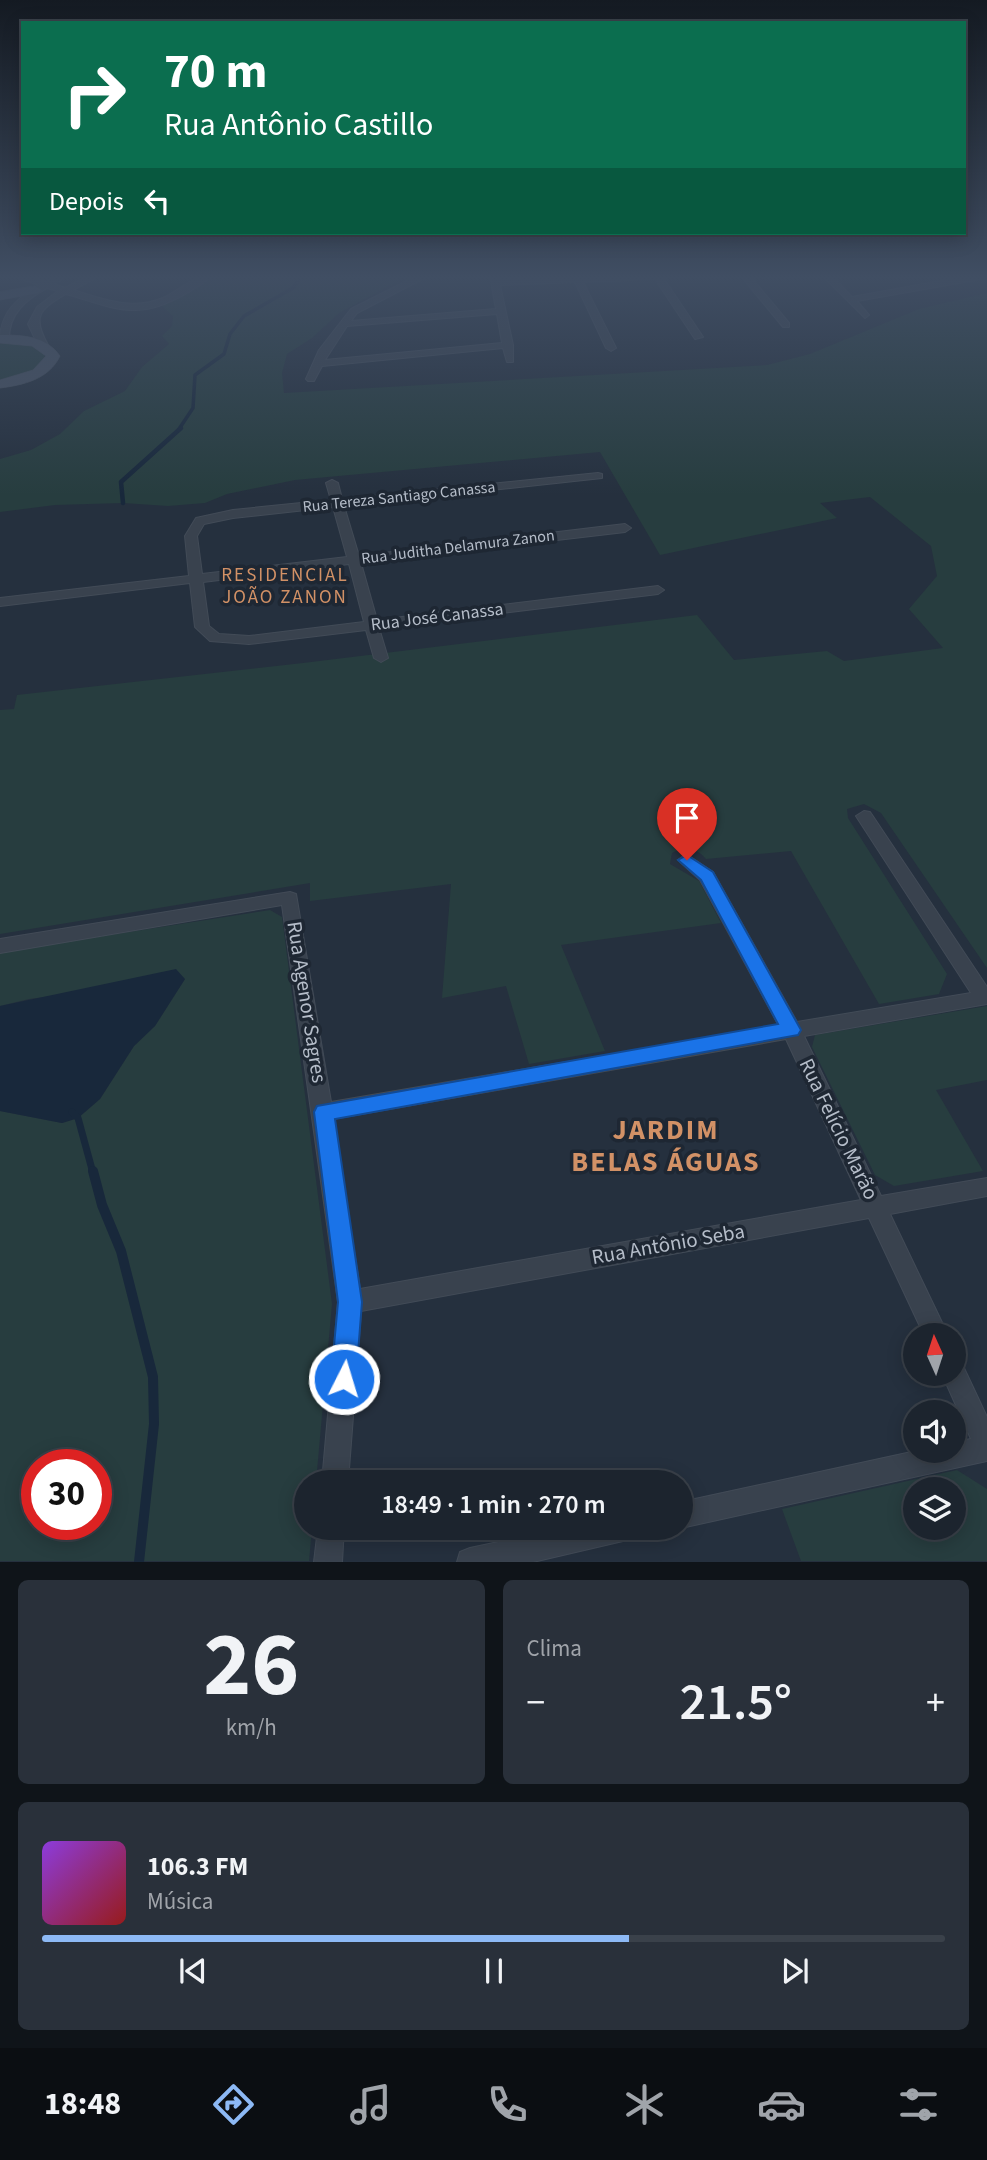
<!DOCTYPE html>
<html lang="pt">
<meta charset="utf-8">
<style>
:root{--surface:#1c242e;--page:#29303a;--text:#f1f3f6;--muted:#a0a4aa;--line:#3a414a;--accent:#8db9f5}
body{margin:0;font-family:"Source Sans 3",sans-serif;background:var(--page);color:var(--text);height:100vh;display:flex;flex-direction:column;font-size:26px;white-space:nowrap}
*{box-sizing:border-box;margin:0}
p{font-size:23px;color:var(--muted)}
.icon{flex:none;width:38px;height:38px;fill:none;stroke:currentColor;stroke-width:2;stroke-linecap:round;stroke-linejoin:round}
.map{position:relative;height:1562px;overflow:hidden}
.side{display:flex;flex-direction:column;gap:18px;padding:18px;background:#0f1419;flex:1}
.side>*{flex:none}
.hud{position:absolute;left:21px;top:21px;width:945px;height:214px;border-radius:0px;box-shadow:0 4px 18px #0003,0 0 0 2px var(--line);background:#0b6e4f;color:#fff;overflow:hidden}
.needle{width:46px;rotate:357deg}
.tools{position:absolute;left:903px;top:1323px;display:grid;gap:14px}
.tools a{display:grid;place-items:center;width:63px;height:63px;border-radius:50%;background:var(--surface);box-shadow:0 4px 18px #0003,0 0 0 2px var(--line);font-size:35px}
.speed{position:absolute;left:21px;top:1449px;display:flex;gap:14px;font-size:35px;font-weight:700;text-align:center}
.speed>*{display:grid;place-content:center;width:91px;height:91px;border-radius:50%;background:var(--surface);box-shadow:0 4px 18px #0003,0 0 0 2px var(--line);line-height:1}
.speed .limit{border:10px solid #d22;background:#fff;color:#111}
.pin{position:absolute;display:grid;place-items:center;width:60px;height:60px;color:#fff;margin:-72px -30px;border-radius:50% 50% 50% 0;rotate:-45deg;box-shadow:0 0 7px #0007}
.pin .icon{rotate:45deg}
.me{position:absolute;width:77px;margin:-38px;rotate:5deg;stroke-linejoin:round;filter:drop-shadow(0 0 5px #0008)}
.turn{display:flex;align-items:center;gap:24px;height:147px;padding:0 28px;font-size:32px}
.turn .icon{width:91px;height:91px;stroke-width:2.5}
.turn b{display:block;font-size:49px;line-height:60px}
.then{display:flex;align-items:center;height:66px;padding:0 28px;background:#0003;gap:14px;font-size:26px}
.big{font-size:52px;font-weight:600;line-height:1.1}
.side .widget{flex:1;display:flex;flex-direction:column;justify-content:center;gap:10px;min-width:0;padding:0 24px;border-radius:10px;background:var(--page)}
.side .dial{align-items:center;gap:0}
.dial b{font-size:91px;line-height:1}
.song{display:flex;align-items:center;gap:21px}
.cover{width:84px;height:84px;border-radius:10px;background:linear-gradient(135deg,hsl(270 70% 55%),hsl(0 70% 35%))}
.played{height:7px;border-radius:4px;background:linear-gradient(90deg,var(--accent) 65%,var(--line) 65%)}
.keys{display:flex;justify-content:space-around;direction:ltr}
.heat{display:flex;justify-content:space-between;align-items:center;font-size:38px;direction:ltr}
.side .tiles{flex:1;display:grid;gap:18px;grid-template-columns:1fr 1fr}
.widget:last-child{grid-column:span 2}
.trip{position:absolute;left:294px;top:1470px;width:399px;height:70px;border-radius:35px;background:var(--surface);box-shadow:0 4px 18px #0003,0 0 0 2px var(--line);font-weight:600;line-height:70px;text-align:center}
.tabs{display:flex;height:112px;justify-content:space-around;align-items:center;background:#0b0e12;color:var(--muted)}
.tabs .icon{width:49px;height:49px}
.tabs .active{color:var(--accent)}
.tabs b{font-size:32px;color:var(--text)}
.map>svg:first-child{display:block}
.green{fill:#273d3f;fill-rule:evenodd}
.water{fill:#18283b}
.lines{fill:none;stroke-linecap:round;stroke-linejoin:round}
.stream-far3{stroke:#18283b;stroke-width:3.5}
.stream-far2{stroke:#18283b;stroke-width:4.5}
.stream-far1{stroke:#18283b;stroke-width:7}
.stream{stroke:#18283b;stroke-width:10}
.minor-casing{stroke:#424b57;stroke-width:2}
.secondary-casing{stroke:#424b57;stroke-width:1}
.minor{fill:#39424e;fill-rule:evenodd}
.secondary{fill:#475161;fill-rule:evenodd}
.route{fill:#1a73e8;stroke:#114b97;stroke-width:2}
.labels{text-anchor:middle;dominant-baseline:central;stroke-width:7;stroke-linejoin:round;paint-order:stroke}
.far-street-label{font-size:16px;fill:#b5bdc9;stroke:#1e2733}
.street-label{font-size:18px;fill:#b5bdc9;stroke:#1e2733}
.neighbourhood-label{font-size:19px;letter-spacing:2px;fill:#d29166;stroke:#1e2733}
.near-street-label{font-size:21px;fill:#b5bdc9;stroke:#1e2733}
.near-district-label{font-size:28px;font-weight:bold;letter-spacing:2px;fill:#d29166;stroke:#1e2733}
</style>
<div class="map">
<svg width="987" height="1562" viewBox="0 0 987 1562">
<rect width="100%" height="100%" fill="#25303e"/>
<path class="green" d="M216,276H407L339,313L312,338L287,354L282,373L284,393L767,365L810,354L919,309L987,293V968L881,813L864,804L847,809L848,818L947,974L939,994L879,1004L791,851L706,859C698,848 684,846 672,853L670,864L699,881L721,923L561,945L605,1051L529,1064L506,986L442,998L451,884L310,901V883L0,934V710L14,709L17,695L303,663L697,615L734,660L827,651L844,661L943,648L909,609L937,576L931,546L870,497L820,503L837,518L660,555L600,452L295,480L227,494L205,503L168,506L123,503L55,505L0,512V459L31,450L60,434L84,411L125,391L142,367L169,344L162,336L172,326L173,316L162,306Z
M0,342L31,345L44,354L45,358L34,370L0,381Z
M270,910L282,917L332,1304L316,1482H306V1528H312L309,1561H0V1111L62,1123L78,1118L100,1099L134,1046L155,1026L185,979L29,999L0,1006V952ZM37,1465H96V1524H37Z
M987,1006V1080L936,1090L983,1171L894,1186L875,1175L812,1047L815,1035Z
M957,1470L987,1489V1561H801L782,1509ZM915,1489H954V1528H915Z"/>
<path class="water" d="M176,969L185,979L155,1026L134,1046L100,1099L78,1118L62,1123L0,1111V1006Z"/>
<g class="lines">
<path class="stream-far3" d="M179,429L193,408L195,375L224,354L230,334L244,316L293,288L301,276"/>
<path class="stream-far2" d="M123,503L121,482L181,428"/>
<path class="stream-far1" d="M72,1112L78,1118L93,1173"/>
<path class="stream" d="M93,1171L102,1205L121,1251L153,1377L154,1424L139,1562"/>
<defs>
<path id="minor" d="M13,276H27L46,282L57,276H68L54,284L65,288L88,276H99L73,290C103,299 132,311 163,298C180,290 193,276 212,276C193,291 161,310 137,310C113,311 89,300 66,294C39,309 32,317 48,345L43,348L38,345L28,324L37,307L58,291L47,288C26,300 9,313 9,339L4,342L0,340C0,313 17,298 39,285Z
M417,276H428L357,313L351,321L496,309L490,276H498L499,280L572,276H662L703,337L695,339L655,279L583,282L616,348L611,351L606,348L575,282L500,285L513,345V362H507L503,348L322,366L314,381H308L306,379L319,350L351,309ZM497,314L502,343L325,360L347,326Z
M741,276H750L789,323V327H783Z
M823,276H832L852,297L968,276L987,278L857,301L869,315L865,318Z
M598,473L602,474V478L344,506L359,556L625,524L631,528L625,532L361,563L377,620L658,586L664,590L658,594L379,628L388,658L381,662L374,658L366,630L249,644L210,641L195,627L190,583L0,606V598L189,576L185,536L196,518L233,510L331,500L326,483L332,480L338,483L342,499ZM333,507L347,557L202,574L197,536L204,524L233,518ZM349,564L364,622L249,636L219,634L209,626L203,582Z
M864,811L870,812L987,987V1004L804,1036L881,1196L987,1178V1196L890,1214L948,1335H924L869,1218L361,1311L348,1482H322L338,1302L282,905L0,953V939L290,892L296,894L331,1102L779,1026L700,880L678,860L686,854L713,872L797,1022L971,993L856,816ZM786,1039L861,1200L360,1289L333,1119Z
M954,1362L963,1366L987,1417V1461L681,1528H680L681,1502L916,1451H954V1442L971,1439L942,1374H954Z
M318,1528H344L342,1562H314Z
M564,1528H636L632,1537L623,1541L533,1562H457L460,1552L470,1548Z"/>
<path id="secondary" d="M35,286L41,290L39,293L0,300V292Z
M0,335C23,335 46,336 60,356C49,379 24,385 0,388V380L33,370L46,356L32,346L0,343Z"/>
</defs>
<use href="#minor" class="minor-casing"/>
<use href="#secondary" class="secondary-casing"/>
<use href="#minor" class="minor"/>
<use href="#secondary" class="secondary"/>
</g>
<linearGradient id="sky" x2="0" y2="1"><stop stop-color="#141a22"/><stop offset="0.56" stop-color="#404e63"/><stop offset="1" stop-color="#404e63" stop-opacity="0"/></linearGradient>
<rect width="987" height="495" fill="url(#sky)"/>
<path class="route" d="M687,855L713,872L801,1030L798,1035L335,1119L362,1302L356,1379L352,1388L344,1391L335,1388L331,1379L338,1302L314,1112L317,1106L778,1024L701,880L678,860Z"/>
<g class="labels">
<g class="far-street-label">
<text transform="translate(399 497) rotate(-6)">Rua Tereza Santiago Canassa</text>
<text transform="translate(458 547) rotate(-7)">Rua Juditha Delamura Zanon</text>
</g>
<g class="street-label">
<text transform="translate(437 617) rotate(-7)">Rua José Canassa</text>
</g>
<g class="neighbourhood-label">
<text x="285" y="575">RESIDENCIAL<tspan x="285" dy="22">JOÃO ZANON</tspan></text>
</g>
<g class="near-street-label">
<text transform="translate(307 1002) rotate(81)">Rua Agenor Sagres</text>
<text transform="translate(839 1129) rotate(64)">Rua Felício Marão</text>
<text transform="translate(668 1244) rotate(-10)">Rua Antônio Seba</text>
</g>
<g class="near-district-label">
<text x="666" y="1130">JARDIM<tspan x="666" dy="32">BELAS ÁGUAS</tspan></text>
</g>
</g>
</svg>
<div class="tools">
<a><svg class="needle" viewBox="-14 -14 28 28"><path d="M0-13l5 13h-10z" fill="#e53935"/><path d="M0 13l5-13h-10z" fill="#a0a4aa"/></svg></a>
<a><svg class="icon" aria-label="sound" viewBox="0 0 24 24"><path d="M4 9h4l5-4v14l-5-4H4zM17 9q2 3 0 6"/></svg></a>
<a><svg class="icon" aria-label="layers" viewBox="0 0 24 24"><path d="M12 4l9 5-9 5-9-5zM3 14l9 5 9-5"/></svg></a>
</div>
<div class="speed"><div class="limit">30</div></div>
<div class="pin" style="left:687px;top:860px;background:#d93025"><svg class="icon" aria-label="arrive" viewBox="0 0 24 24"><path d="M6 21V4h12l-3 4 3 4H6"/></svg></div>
<svg class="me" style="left:344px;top:1379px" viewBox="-20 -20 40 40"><circle r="17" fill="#1a73e8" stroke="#fff" stroke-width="3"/><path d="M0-11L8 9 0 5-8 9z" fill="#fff"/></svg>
<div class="trip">18:49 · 1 min · 270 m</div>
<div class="hud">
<div class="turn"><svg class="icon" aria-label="right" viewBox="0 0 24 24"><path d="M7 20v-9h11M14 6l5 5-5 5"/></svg><div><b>70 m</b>Rua Antônio Castillo</div></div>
<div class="then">Depois<svg class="icon" aria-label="left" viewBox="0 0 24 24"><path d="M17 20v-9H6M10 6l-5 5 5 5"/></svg></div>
</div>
</div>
<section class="side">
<div class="tiles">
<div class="widget dial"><b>26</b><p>km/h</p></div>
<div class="widget"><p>Clima</p>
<div class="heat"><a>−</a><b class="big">21.5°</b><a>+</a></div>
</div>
<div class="widget">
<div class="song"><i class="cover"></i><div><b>106.3 FM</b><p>Música</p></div></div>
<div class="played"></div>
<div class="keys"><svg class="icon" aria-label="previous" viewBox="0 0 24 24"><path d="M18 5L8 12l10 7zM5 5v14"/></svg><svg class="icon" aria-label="pause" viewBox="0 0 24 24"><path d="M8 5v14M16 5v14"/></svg><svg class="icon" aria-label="next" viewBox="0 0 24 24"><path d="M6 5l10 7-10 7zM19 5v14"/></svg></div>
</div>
</div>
</section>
<nav class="tabs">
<b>18:48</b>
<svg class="icon active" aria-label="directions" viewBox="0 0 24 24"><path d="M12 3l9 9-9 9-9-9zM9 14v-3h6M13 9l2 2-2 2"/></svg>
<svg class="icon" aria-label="music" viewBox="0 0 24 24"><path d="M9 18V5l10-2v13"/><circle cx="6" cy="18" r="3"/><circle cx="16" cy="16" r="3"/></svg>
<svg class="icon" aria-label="phone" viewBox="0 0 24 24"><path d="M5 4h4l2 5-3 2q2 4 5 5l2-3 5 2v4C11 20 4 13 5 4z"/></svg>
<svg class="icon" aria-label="climate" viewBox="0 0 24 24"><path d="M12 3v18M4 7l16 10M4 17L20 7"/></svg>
<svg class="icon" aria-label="car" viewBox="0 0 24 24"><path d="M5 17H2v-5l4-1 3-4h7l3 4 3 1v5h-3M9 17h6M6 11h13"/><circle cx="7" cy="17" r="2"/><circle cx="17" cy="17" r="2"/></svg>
<svg class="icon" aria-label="filters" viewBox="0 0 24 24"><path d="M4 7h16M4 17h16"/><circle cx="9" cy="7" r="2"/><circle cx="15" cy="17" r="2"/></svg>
</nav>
